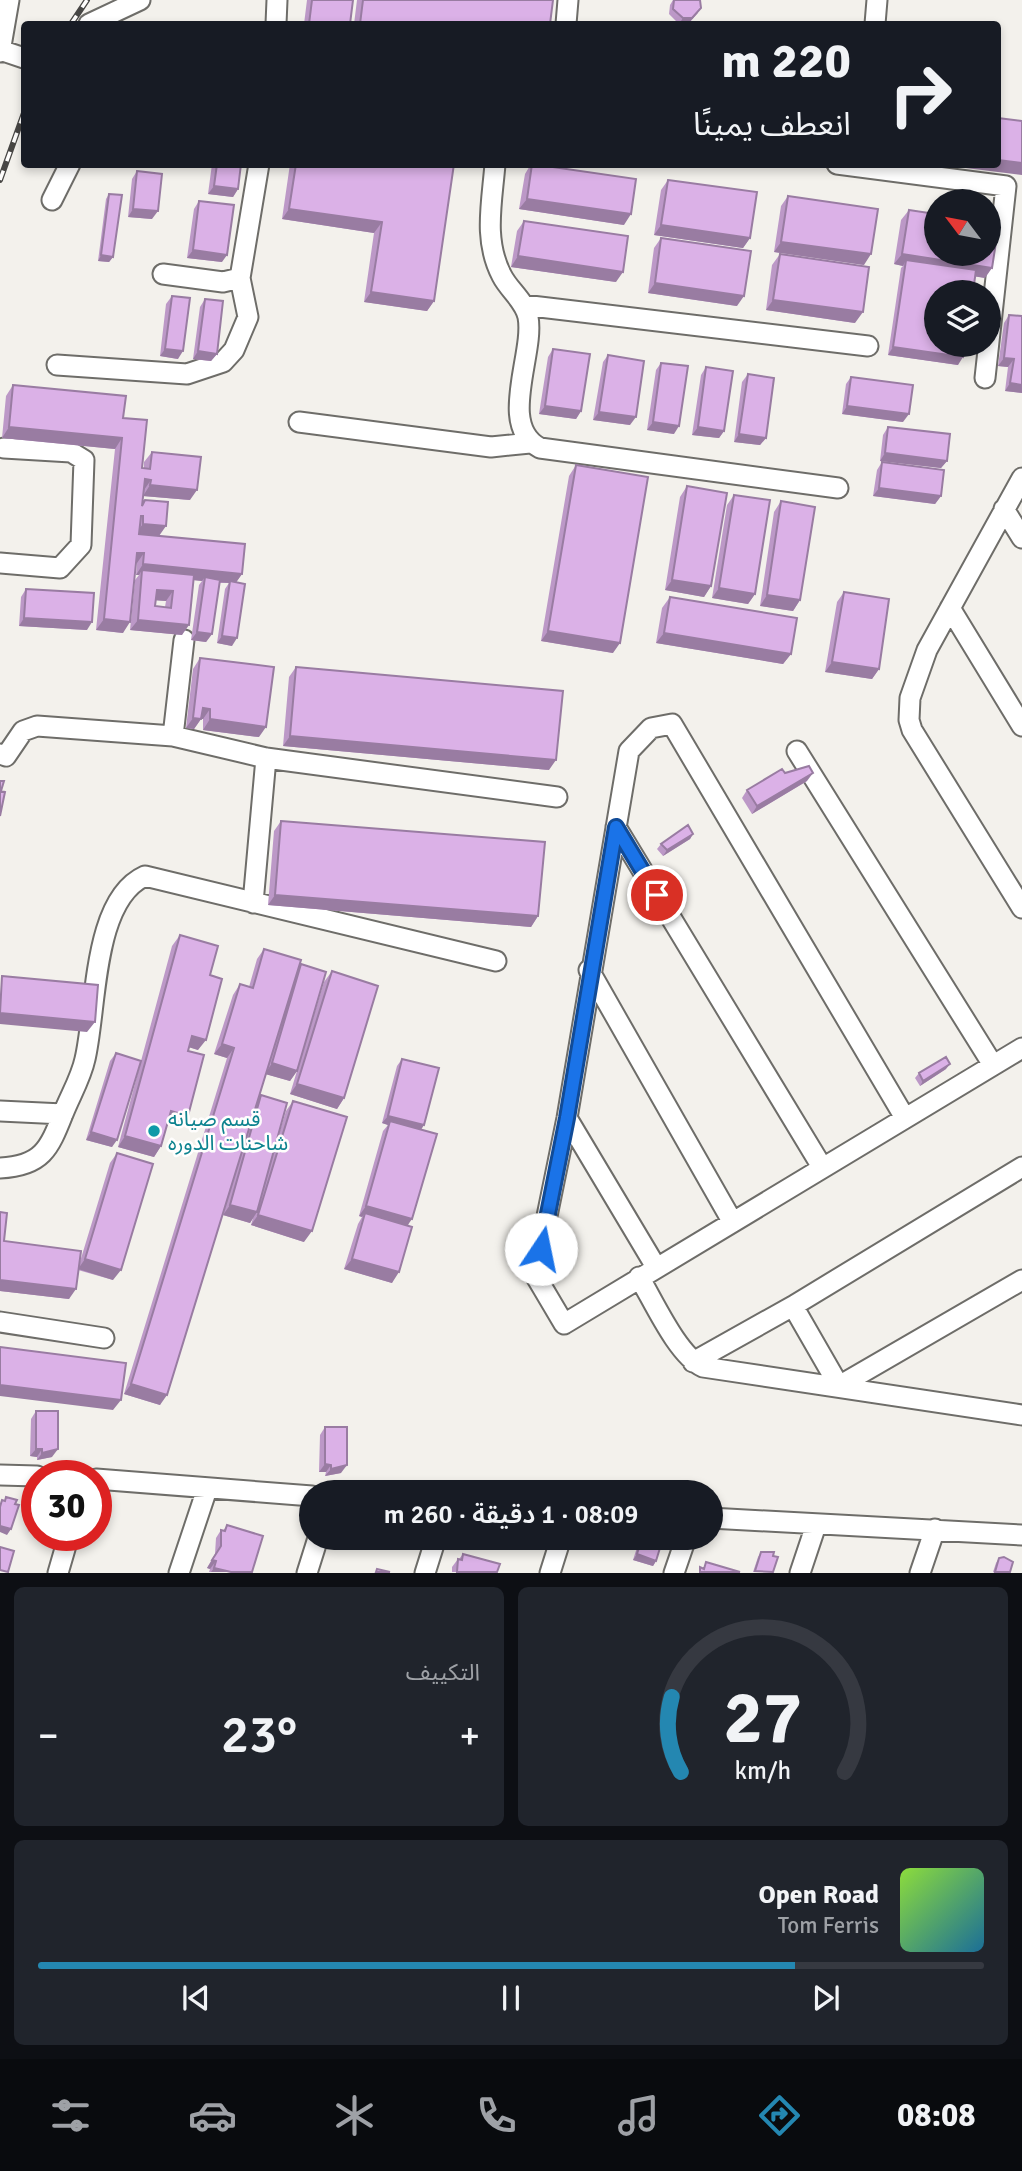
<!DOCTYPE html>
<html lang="ar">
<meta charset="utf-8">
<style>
:root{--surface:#171b24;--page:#20242c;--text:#f1f3f6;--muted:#9ea1a6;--line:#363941;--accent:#2487b1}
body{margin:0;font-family:Signika,"Noto Sans Arabic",sans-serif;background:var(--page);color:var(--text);direction:rtl;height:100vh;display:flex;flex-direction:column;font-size:26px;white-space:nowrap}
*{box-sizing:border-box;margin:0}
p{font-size:23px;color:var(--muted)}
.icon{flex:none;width:38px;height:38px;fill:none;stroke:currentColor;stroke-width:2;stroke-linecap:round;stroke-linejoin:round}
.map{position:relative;height:1573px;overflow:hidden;direction:ltr}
.sheet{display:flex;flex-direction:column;gap:14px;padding:14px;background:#0d0f14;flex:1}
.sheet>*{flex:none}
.guide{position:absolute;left:21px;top:21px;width:980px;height:147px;border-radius:7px;box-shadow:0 4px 10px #0003;direction:rtl;background:#171b24;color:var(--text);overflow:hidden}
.needle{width:46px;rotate:302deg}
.buttons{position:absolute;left:924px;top:189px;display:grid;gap:14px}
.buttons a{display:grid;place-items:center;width:77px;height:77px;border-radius:50%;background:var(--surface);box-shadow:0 4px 10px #0003;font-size:35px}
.speed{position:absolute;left:21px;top:1460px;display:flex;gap:14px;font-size:35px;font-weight:700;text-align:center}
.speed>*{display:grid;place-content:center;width:91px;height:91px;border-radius:50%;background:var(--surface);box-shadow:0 4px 10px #0003;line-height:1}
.speed .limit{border:10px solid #d22;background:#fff;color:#111}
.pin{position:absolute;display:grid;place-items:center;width:60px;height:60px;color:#fff;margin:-30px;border:4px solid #fff;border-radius:50%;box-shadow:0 2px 7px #0007}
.me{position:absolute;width:77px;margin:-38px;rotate:11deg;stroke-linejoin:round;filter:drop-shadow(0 0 5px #0008)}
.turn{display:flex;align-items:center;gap:24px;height:147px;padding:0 35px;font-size:32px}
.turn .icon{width:91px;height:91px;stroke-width:2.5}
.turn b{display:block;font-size:49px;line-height:60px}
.big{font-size:52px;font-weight:600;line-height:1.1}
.sheet .tile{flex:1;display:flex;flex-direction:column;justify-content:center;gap:10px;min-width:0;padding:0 24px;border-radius:10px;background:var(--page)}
.sheet .dial{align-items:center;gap:0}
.dial svg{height:182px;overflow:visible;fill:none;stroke:var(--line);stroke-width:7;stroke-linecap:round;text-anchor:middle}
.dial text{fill:var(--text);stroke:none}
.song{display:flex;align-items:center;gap:21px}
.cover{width:84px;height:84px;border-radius:10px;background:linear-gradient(135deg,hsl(90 70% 55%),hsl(200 70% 35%))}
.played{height:7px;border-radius:4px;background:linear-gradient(90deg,var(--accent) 80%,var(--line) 80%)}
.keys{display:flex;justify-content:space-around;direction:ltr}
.heat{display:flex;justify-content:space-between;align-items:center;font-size:38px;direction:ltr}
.sheet .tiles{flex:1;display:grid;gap:14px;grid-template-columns:1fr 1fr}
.tile:last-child{grid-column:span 2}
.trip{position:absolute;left:299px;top:1480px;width:424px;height:70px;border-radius:35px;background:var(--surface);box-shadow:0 4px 10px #0003;font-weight:600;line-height:70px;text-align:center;direction:rtl}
.tab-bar{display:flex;height:112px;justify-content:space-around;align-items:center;background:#090b0e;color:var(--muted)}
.tab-bar .icon{width:49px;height:49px}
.tab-bar .current{color:var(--accent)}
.tab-bar b{font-size:32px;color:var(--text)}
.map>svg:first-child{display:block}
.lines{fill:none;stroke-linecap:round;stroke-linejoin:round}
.minor-casing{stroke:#6e6d69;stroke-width:23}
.minor{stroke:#fff;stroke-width:19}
.rail-casing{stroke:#474644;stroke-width:6}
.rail{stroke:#fffefd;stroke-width:3.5;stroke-dasharray:10;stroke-linecap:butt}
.wall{fill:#bc98c7;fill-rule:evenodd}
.shaded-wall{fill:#997ca2}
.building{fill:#dbb1e7;stroke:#997ca2;stroke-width:2;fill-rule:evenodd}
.route-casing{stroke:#114b97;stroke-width:18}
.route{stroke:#1a73e8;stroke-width:12}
.culture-dot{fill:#0f9aa8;stroke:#fffefd;stroke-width:2.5}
.labels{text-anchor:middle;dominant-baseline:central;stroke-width:5;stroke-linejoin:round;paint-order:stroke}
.culture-label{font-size:21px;fill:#0d838f;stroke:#fffefd;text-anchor:start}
</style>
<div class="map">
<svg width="1022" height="1573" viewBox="0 0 1022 1573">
<rect width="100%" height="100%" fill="#f3f1ec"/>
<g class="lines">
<defs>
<path id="minor" d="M89,24L140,0
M276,24L277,0
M566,24L568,0
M875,24L877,0
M0,50L24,58
M0,52L9,0
M495,164C492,203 483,240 502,276C509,290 525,301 528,317C535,354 497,426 540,448L838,488
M837,164L1006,186L985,378
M52,200L70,164
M163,274L223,282L240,278L259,164
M523,305L868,346
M57,365L187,374L223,362L234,350L248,317L240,278
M299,422L491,447L530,443
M1022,478L927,650L910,698L909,720L912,730L1022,908
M1004,509L1022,538
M0,563L60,568L81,545L84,460L71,452L4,448
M950,608L1022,726
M173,736L184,640
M797,751L993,1065
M0,754L6,756L23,731L37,726L173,736L266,758L557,797
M616,827L822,1167
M253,903L266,758
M589,970L732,1221
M0,1111L63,1114
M567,1118L656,1267
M905,1118L672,724L651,728L629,751L567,1118L535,1275L564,1324L1022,1048
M0,1168C42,1166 49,1149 63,1114C70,1096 81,1078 85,1059C97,1009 92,900 145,876L496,961
M639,1277C654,1302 678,1356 703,1367L1022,1415
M793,1306L839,1386L1022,1280
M0,1322L104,1338
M693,1362L793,1306L1022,1167
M0,1475L37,1476
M96,1479L312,1496
M710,1518L1022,1535
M58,1573L69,1535
M179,1573L207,1489
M307,1573L318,1538
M425,1573L436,1538
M550,1573L561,1538
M674,1573L686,1538
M800,1573L816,1525
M920,1573L935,1529"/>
</defs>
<use href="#minor" class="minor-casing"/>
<use href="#minor" class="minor"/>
<defs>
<path id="rail" d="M71,24L87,0
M0,180L24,113"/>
</defs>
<use href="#rail" class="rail-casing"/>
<use href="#rail" class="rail"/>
</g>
<path class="wall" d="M307,0H353L350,24H304Z
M357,0H553L550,24H354Z
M673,0L698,13L689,23L679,24L669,14L670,5Z
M212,164H241L238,189L233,197L208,194Z
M290,164H454L434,301L427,311L364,302L374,233L282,219Z
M531,164L624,225L519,209L525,174Z
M137,171L152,219L128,217L132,179Z
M668,180L750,238L743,248L654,235L661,190Z
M109,194L113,257L109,262L98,261L106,199Z
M788,196L864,265L774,252L781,206Z
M199,201L222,262L187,258L194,209Z
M909,210L985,278L975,276L958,365L888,355L901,268L903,266L894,264L901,220Z
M524,221L616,282L511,267L517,231Z
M661,238L737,306L648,293L654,248Z
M780,254L855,323L766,310L772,265Z
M172,296L178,359L160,356L166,304Z
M205,299L217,354L211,361L193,359L200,307Z
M1009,315L1022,393L1005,391L1008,367L998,366L1004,323Z
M553,349L581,411L576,419L539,414L548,357Z
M608,355L630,425L593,420L603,362Z
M661,363L674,434L647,430L656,370Z
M706,367L724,431L719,438L692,435L701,375Z
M748,374L766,438L760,445L734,442L742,382Z
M851,377L903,422L842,414L846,384Z
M13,385L123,418L142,468H144V462L152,452L190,500L143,496L142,504L145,500L159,536L242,574L236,582L232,646L217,643L225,589L229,583H219L212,634L206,642L191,640L199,585L202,581L194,580L182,635L130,630L135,580L139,575H136L137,563H136L123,633L96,630L115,449L2,438L6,396ZM156,600L166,601L165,607L155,606Z
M888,427L947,461L941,468L880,461L883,435Z
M882,462L941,496L935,504L873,496L877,470Z
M576,465L613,653L541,641L569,476Z
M687,486L711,586L704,597L665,590L680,497Z
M734,495L755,594L748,604L712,598L727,505Z
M781,501L800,600L793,611L760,606L774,512Z
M26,589L87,630L19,626L21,597Z
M844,592L879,669L872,679L825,672L837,602Z
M670,597L791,654L783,664L656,643L662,608Z
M200,658L259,737L203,730V719H201L194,729L186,728L193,669Z
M296,667L549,770L283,746L289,677Z
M807,781L752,814L742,798L747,790Z
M281,821L538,916L531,927L268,905L274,831Z
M693,834L690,839L663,856L657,849L661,844Z
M180,935L210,975L198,1050L189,1047L188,1051V1116L180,1126L168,1123L161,1146L154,1157L118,1147L140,1065L112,1147L86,1140L110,1061L116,1053L141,1061L172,946Z
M264,949L298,967L301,964L297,1071L290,1081L266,1074L258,1099L261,1095L277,1140L286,1111L293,1101L304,1242L251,1225L253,1218L250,1223L223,1215L230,1190L160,1405L124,1394L227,1058L214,1054L233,995L240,984L249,987L257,959Z
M332,971L344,1098L337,1109L290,1094L324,982Z
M402,1059L421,1130L408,1226L392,1283L344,1269L358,1224L362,1217L359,1216L383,1131L388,1125L382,1123L397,1066Z
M946,1069L920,1086L915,1078L919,1073Z
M117,1153L113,1280L78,1270L69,1299L0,1291V1212L4,1241L79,1265L110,1163Z
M36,1411L52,1457L37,1460V1457L30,1456L31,1419Z
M325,1427L341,1473L325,1476L326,1472H319L320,1435Z
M227,1525L252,1572H209L210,1569L207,1568L215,1554L216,1538L221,1530L223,1531Z
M640,1538H663L656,1561L653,1566L633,1560Z
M761,1552L773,1556V1572H753L758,1557Z
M463,1554L497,1572H452V1567L458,1559H459Z
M999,1558L1010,1572H993L996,1563Z"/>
<path class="shaded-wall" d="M701,8L689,23L679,24L683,18Z
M998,160L1022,163V175L958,167L960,164H998Z
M214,186L238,189L233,197L208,194Z
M527,199L631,214L624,225L519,209Z
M133,209L158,211L152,219L128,217Z
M289,209L382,222L374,233L282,219Z
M661,225L750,238L743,248L654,235Z
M781,242L871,254L864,265L774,252Z
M193,250L227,255L222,262L187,258Z
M902,254L992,268L985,278L906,266V260L903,266L894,264Z
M101,255L113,257L109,262L98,261Z
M518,256L623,272L616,282L511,267Z
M655,283L744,296L737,306L648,293Z
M371,292L434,301L427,311L364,302Z
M773,300L863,312L855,323L766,310Z
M893,347L963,357L958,365L888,355Z
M165,349L183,351L178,359L160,356Z
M198,351L217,354L211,361L193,359Z
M1004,358L1014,359L1008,367L998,366Z
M1010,383L1022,385V393L1005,391Z
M545,406L581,411L576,419L539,414Z
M847,406L909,414L903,422L842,414Z
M599,412L636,417L630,425L593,420Z
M653,422L679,426L674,434L647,430Z
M9,427L122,438L115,449L2,438Z
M698,427L724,431L719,438L692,435Z
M739,434L766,438L760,445L734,442Z
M885,453L947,461L941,468L880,461Z
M145,479L151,480L144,490Z
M150,485L197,490L190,500L143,496Z
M879,488L941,496L935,504L873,496Z
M143,524L166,526L159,536L135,534Z
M137,553H144L137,563H130Z
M143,564L242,574L235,584L230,581L229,583L204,581L205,577L202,581L142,575V570L139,575H136Z
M672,580L711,586L704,597L665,590Z
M719,588L755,594L748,604L712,598Z
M157,590L173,591L166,601L150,600Z
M767,595L800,600L793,611L760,606Z
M24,618L92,622L87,630L19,626Z
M104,619L130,622L123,633L96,630Z
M138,620L189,625L182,635L130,630Z
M548,631L620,643L613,653L541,641Z
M197,632L212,634L206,642L191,640Z
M664,633L791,654L783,664L656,643Z
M222,636L237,638L232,646L217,643Z
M832,662L879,669L872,679L825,672Z
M203,708L210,709L203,719H201L194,729L186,728L193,718Z
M210,719L266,727L259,737L203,730Z
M290,736L556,760L549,770L283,746Z
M813,773L807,781L752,814L757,806Z
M693,834L690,839L663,856L667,850Z
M275,895L538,916L531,927L268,905Z
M0,1013L95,1022L87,1032L0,1024Z
M192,1036L206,1040L198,1050L185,1046Z
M222,1044L234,1048L227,1058L214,1054Z
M272,1063L297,1071L290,1081L265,1074Z
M950,1064L946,1069L920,1086L923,1081Z
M297,1084L344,1098L337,1109L290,1094Z
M171,1111L188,1116L180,1126L164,1122Z
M388,1116L424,1125L419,1133L390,1121L388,1125L382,1123Z
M91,1132L117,1140L112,1147L86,1140Z
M125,1136L161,1146L154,1157L118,1147Z
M230,1205L257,1212L250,1223L223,1215Z
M366,1206L412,1219L405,1229L365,1213L362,1217L359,1216Z
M258,1215L312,1231L304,1242L251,1225Z
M85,1259L121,1270L113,1280L78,1269Z
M352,1259L399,1272L392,1283L344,1269Z
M0,1280L76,1289L69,1299L0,1291Z
M131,1384L167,1395L160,1405L124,1394Z
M0,1385L121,1400L113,1410L0,1396Z
M36,1449H42L37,1457L30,1456Z
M58,1449L52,1457L37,1460L42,1453Z
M325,1464L331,1465L326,1472H319Z
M347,1465L341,1473L325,1476L331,1469Z
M0,1526L11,1529L7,1535L0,1532Z
M637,1554L656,1561L653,1566L633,1560Z
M212,1560L216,1561L210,1569L207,1568Z
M214,1568L231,1572H211Z"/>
<path class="building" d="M312,0H353L350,24H309Z
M363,0H553L550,24H360Z
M674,0H700L701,8L692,18H683L673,9Z
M998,118L1022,121V163L998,160Z
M217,164H241L238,189L214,186Z
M296,164H454L434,301L371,292L382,222L289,209Z
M532,164L636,179L631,214L527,199Z
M137,171L162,174L158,211L133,209Z
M668,180L757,192L750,238L661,225Z
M109,194L122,195L113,257L101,255Z
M788,196L878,209L871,254L781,242Z
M199,201L234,205L227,255L193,250Z
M909,210L936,214V254H989V222L999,223L992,268L902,254Z
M524,221L628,236L623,272L518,256Z
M661,238L751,251L744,296L655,283Z
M780,254L869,267L863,312L773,300Z
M906,260L976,270L973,292H936V345H965L963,357L893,347Z
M172,296L190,298L183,351L165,349Z
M205,299L223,301L217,354L198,351Z
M1009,315L1022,316V385L1010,383L1014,359L1004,358Z
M553,349L590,354L581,411L545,406Z
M608,355L644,361L636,417L599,412Z
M661,363L688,366L679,426L653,422Z
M706,367L733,371L724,431L698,427Z
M748,374L774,378L766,438L739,434Z
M851,377L913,385L909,414L847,406Z
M13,385L126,396L123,418L147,420L142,468L150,469L152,452L201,457L197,490L150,485L151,480L145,479L142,506L145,500L168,502L166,526L143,524V516H141L139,534L245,544L242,574L143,564L144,553H137L130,622L104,619L122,438L9,427Z
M888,427L950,434L947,461L885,453Z
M882,462L944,470L941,496L879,488Z
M576,465L648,477L620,643L548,631Z
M687,486L727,493L711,586L672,580Z
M734,495L770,500L755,594L719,588Z
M781,501L815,507L800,600L767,595Z
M142,570L194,575L189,625L138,620ZM157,590L173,591L171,608L155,606Z
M205,577L220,580L212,634L197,632Z
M230,581L245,584L237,638L222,636Z
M26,589L94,593L92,622L24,618Z
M844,592L889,599L879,669L832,662Z
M670,597L797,618L791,654L664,633Z
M200,658L274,667L266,727L210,719V709L203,708L201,719L193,718Z
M296,667L563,691L556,760L290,736Z
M809,766L813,773L757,806L747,790L782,769L785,773Z
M0,781H4L1,791L5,792L0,816Z
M281,821L545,842L538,916L275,895Z
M688,825L693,834L667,850L661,844Z
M180,935L218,946L210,975L222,979L206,1040L192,1036L188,1051L204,1055L188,1116L171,1111L161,1146L125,1136Z
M264,949L301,960L167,1395L131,1384L234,1048L222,1044L240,984L253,988Z
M301,964L326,972L297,1071L272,1063Z
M332,971L378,986L344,1098L297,1084Z
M2,976L98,985L95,1022L0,1013Z
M116,1053L141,1061L117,1140L91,1132Z
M946,1057L950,1064L923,1081L919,1073Z
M402,1059L439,1068L424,1125L388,1116Z
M261,1095L287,1103L257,1212L230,1205Z
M293,1101L347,1117L312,1231L258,1215Z
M390,1121L437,1134L412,1219L366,1206Z
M117,1153L153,1164L121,1270L85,1259Z
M0,1212L7,1213L4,1241L81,1251L76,1289L0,1280Z
M365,1213L412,1227L399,1272L352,1259Z
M0,1347L126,1363L121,1400L0,1385Z
M36,1411H58V1449L42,1453V1449H36Z
M325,1427H347V1465L331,1469V1465L325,1464Z
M6,1497L17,1500L15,1504L19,1505L11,1529L0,1526V1507L2,1500L5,1501Z
M227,1525L263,1536L252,1572H231L214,1568L216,1561L212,1560L221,1546V1530L225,1531Z
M642,1538H663L656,1561L637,1554Z
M0,1547L14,1551L8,1572L0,1570Z
M761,1552H774L773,1556L778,1557L773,1572L755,1571Z
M463,1554L500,1564L497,1572H457L458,1559L462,1560Z
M1004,1557L1013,1562L1010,1572H995L999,1558Z
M706,1562L740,1572H700V1567L704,1569Z
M377,1569L390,1572H376Z"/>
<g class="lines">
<defs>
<path id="route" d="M541,1249L567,1118L616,827L657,895"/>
</defs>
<use href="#route" class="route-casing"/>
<use href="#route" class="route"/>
</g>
<circle class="culture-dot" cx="154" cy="1131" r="7"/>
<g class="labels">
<g class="culture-label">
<text x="168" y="1119">قسم صيانه<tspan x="168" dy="24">شاحنات الدوره</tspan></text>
</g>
</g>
</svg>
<div class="buttons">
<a><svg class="needle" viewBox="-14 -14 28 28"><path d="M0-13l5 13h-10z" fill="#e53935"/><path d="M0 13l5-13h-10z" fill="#9ea1a6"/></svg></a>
<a><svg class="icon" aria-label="layers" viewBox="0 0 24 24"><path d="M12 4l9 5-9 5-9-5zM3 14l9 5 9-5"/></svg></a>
</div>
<div class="speed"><div class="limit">30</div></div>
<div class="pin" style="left:657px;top:895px;background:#d93025"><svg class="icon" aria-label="arrive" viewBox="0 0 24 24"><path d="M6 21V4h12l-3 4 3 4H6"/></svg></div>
<svg class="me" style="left:541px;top:1249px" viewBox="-20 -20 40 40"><circle r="19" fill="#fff"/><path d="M0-13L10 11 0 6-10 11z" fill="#1a73e8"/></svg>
<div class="trip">08:09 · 1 دقيقة · 260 m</div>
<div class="guide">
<div class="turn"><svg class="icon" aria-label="right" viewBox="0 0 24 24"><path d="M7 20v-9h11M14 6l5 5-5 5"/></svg><div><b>220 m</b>انعطف يمينًا</div></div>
</div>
</div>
<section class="sheet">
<div class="tiles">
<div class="tile dial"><svg viewBox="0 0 100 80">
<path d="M14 69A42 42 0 1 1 86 69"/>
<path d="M14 69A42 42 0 0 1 10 36" stroke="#2487b1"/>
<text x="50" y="56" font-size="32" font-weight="700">27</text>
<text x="50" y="72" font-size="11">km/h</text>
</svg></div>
<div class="tile"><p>التكييف</p>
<div class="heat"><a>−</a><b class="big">23°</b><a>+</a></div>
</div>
<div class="tile">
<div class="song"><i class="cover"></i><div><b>Open Road</b><p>Tom Ferris</p></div></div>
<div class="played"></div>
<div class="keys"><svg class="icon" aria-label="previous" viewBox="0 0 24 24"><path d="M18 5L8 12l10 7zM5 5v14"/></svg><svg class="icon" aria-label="pause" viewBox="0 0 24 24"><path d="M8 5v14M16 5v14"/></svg><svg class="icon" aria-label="next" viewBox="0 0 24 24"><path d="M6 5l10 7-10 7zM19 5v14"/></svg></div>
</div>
</div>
</section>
<nav class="tab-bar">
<b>08:08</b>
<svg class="icon current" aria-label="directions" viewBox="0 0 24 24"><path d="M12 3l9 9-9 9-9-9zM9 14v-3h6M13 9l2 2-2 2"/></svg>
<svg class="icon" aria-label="music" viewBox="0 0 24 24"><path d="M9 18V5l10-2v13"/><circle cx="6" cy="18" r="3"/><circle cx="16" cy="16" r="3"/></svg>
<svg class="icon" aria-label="phone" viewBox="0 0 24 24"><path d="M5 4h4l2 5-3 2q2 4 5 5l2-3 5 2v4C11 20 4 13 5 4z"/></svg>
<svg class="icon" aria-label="climate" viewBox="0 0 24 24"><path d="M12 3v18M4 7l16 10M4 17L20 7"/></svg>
<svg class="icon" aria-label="car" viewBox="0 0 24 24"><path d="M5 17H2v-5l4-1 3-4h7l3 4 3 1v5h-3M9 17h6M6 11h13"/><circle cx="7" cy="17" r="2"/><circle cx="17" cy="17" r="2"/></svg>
<svg class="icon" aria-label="filters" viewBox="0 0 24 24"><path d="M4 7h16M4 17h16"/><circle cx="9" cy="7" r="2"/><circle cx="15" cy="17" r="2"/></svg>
</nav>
